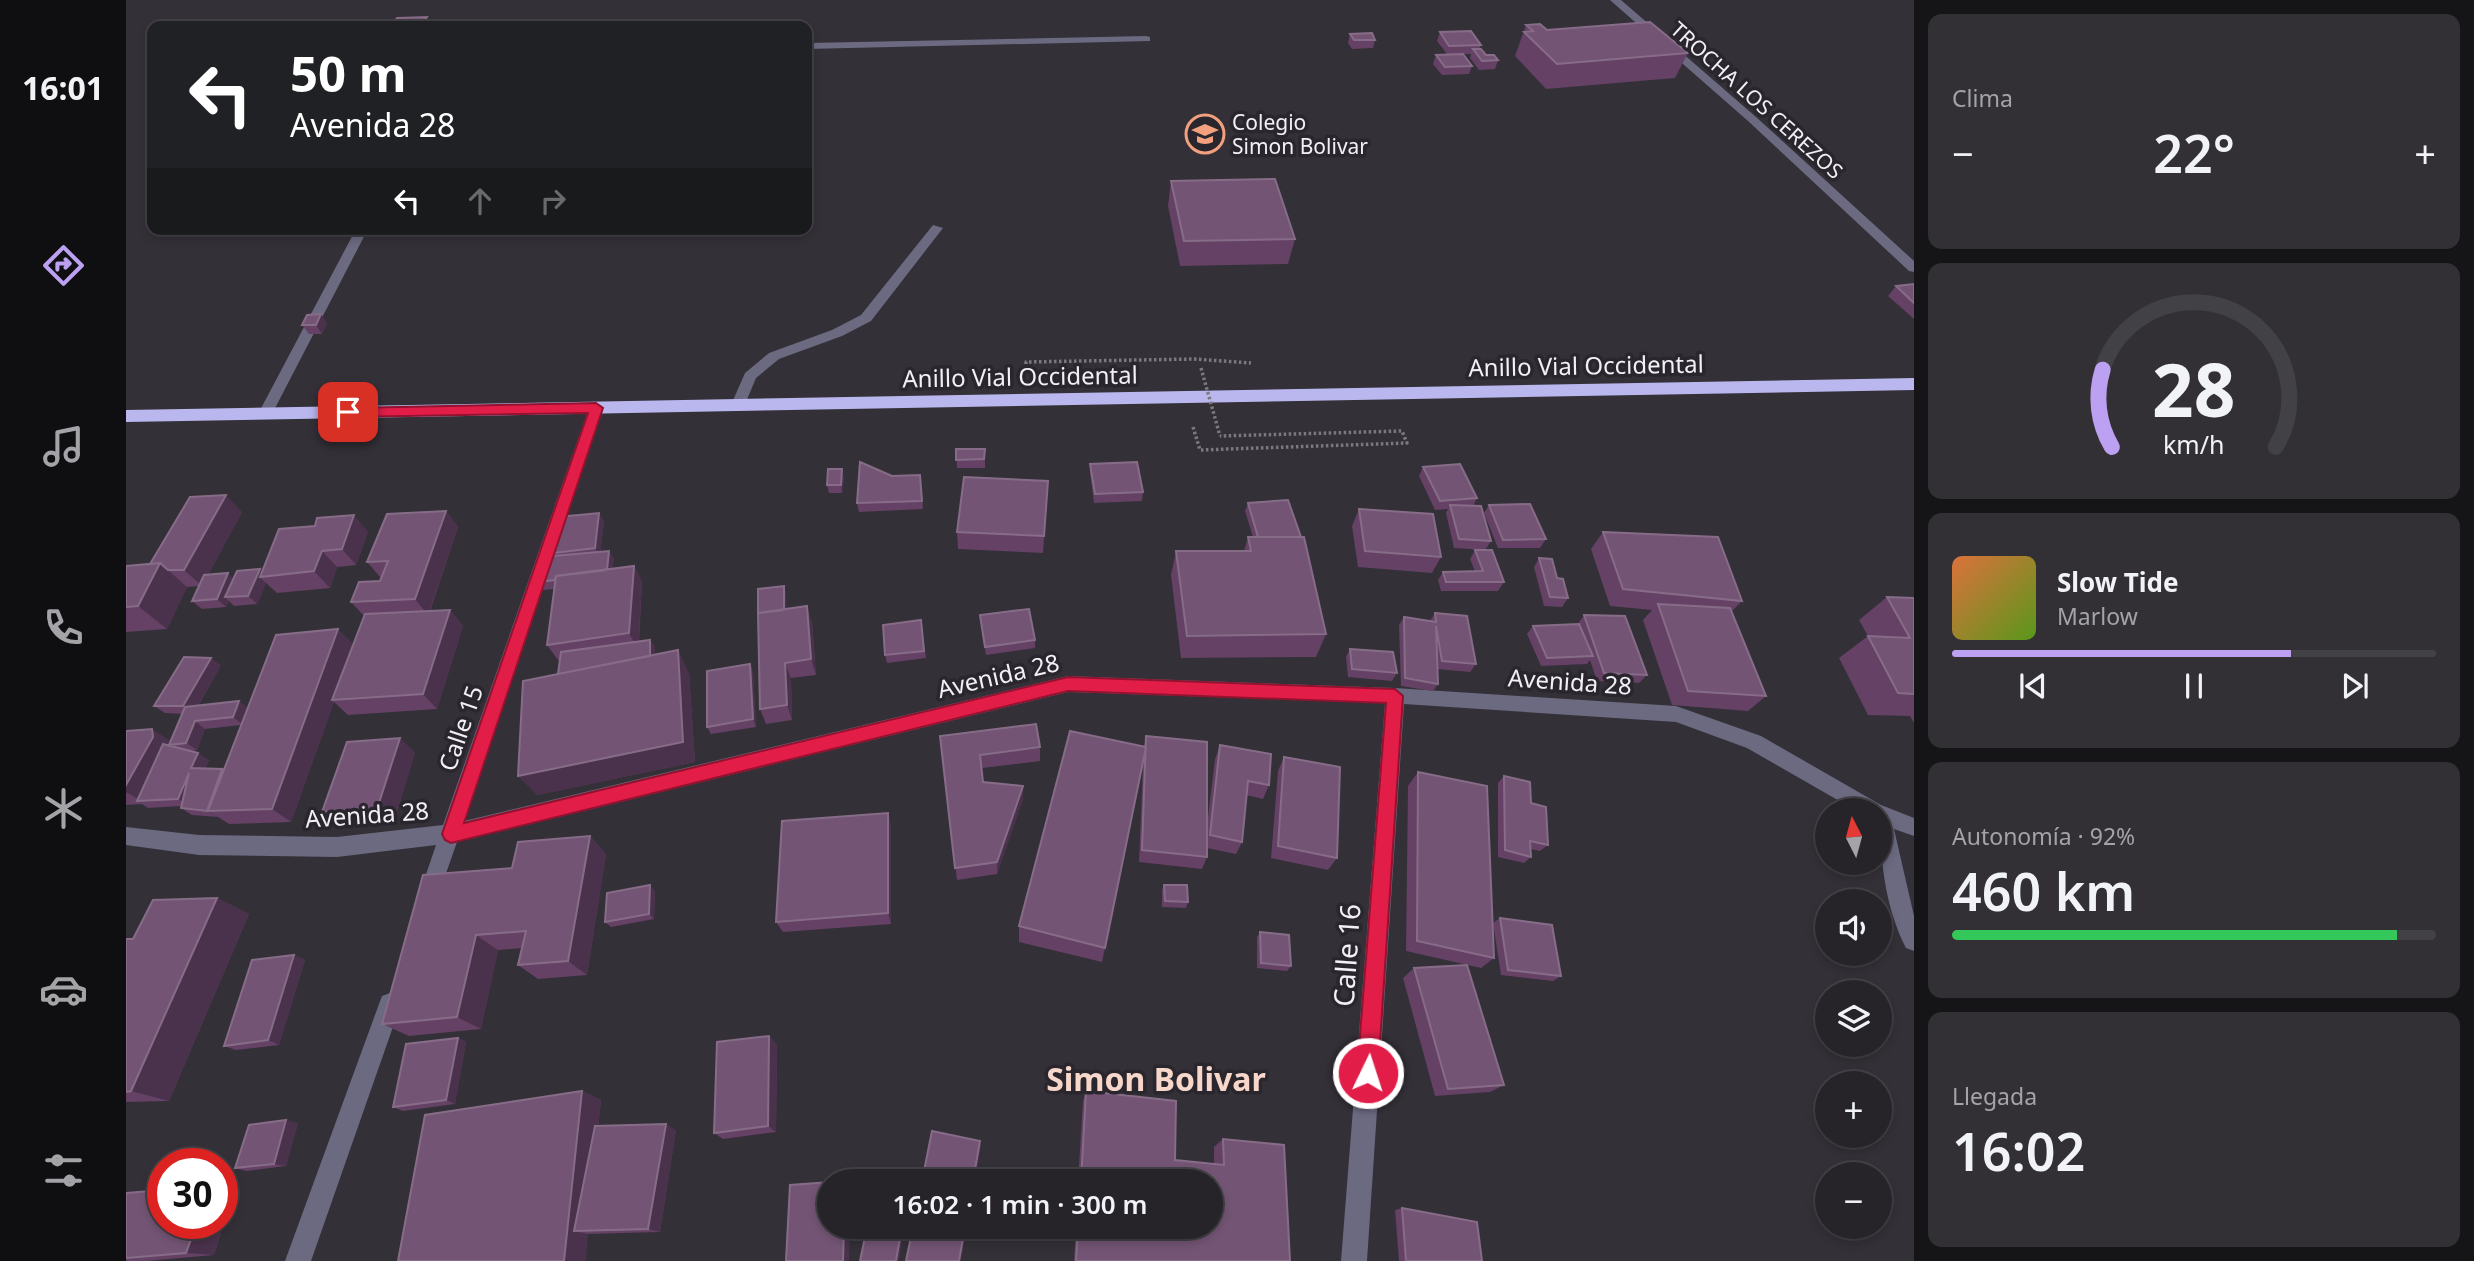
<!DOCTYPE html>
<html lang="es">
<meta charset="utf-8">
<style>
:root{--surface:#262429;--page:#323035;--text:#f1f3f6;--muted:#a4a4a8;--line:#424146;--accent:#bca0f2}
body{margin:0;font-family:"Noto Sans",sans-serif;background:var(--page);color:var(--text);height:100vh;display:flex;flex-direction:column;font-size:26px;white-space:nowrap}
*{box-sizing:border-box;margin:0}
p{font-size:23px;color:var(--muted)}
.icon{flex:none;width:38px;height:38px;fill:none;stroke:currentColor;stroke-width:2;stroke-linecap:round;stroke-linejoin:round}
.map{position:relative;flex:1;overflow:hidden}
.drawer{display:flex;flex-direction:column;gap:14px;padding:14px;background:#151417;width:560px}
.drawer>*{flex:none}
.top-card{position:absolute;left:21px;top:21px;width:665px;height:214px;border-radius:14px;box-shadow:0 4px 10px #0003,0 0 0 2px var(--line);background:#202124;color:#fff;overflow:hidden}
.needle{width:46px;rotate:354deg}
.fabs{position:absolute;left:1689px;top:798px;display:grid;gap:14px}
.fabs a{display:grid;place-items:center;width:77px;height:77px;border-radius:50%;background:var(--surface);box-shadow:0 4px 10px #0003,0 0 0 2px var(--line);font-size:35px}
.speed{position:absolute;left:21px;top:1148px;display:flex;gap:14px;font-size:35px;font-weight:700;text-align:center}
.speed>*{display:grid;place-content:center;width:91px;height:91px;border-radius:50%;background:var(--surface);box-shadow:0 4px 10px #0003,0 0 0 2px var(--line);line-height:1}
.speed .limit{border:10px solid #d22;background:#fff;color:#111}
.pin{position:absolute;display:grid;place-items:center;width:60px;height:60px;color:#fff;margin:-30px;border-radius:14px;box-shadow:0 4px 10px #0006}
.me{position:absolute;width:77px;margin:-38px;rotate:4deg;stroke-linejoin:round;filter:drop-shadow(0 0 5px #0008)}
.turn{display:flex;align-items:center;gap:24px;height:147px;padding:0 28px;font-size:32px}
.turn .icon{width:91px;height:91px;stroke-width:2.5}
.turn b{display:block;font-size:49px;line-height:60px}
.lanes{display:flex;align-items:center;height:66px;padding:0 28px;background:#0003;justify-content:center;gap:35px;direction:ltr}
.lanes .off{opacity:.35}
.big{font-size:52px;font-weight:600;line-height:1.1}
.drawer .widget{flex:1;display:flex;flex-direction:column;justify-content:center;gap:10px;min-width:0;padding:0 24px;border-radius:14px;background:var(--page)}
.drawer .dial{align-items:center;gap:0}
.dial svg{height:182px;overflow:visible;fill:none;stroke:var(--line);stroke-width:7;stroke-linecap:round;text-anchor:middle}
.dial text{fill:var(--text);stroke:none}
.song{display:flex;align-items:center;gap:21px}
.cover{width:84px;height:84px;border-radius:10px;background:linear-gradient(135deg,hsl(20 70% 55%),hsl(90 70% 35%))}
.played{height:7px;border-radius:4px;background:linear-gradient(90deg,var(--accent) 70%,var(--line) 70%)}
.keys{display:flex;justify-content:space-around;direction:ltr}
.heat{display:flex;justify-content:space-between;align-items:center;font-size:38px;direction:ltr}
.charge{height:10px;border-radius:5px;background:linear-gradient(90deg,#34c759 92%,var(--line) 0)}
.trip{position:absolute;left:691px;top:1169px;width:406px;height:70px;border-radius:35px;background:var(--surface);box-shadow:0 4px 10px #0003,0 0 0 2px var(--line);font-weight:600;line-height:70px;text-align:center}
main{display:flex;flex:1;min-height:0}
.tabs{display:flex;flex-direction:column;width:126px;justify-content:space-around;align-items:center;background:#0f0e10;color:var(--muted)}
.tabs .icon{width:49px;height:49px}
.tabs .current{color:var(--accent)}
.tabs b{font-size:32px;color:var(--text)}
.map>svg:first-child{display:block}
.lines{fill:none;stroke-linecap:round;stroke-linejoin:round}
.path{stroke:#7b787e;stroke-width:3.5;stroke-dasharray:2.5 2.5;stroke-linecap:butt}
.lane{fill:#6b6a81;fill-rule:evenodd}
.street{fill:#6b6a81;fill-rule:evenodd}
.highway{fill:#bab7ef;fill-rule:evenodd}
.path-bridge{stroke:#7b787e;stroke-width:3.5;stroke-dasharray:2.5 2.5;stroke-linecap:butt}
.wall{fill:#644165;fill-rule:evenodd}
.shaded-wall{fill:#4a324c}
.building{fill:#735474;stroke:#876c88;stroke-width:2}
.route{fill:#e11d48;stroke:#92132f;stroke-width:2}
.labels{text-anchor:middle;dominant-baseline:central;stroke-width:7;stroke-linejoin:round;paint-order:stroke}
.far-street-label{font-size:21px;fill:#f2f0f5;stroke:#29262d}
.far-poi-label{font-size:21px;fill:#f2f0f5;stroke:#29262d;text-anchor:start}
.street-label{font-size:24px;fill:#f2f0f5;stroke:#29262d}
.near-street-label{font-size:28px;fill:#f2f0f5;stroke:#29262d}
.near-neighbourhood-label{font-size:32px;font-weight:bold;fill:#f7d7ca;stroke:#29262d}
</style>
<main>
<nav class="tabs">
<b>16:01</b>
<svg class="icon current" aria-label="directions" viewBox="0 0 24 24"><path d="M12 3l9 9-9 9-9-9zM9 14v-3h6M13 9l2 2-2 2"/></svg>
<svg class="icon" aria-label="music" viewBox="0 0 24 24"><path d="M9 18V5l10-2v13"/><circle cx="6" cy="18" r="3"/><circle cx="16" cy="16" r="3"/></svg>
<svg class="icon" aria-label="phone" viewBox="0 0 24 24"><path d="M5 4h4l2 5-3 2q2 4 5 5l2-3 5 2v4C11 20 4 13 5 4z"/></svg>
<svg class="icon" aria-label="climate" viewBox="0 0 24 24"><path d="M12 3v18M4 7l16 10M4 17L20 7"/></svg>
<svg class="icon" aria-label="car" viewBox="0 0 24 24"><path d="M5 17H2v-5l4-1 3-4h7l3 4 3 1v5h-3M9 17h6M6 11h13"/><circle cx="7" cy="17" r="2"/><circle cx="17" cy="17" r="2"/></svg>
<svg class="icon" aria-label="filters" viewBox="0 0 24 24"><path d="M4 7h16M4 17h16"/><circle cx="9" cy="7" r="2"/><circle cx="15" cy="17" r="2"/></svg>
</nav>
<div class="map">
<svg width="1788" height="1261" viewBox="0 0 1788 1261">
<rect width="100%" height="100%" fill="#333037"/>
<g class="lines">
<path class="path" d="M900,369V362L1068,359L1125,363
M1067,427L1074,450L1281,443L1276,431L1094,436"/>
<path class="lane" d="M1020,36L1024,37V41L681,49V43Z
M807,225L817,228L745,321L716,336L653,359L630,378L617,409H607L605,405L619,373L643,353L706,330L735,315Z
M230,229H242L146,414L139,419L134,418L132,414Z"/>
<path class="street" d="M1484,0H1495L1630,117L1788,261V272L1783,271L1622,121Z
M470,403L477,408L338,821L942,676L1269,688L1550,706L1635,736L1755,805L1788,818V836L1768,829L1788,916V951L1780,948C1758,905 1754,857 1754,810H1729L1621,748L1550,722L1278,704L1241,1261H1215L1259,703L942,692L331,842L310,902L303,905L296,902L293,895L310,845L211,857L73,855L0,845V827L73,835L211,837L317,825L463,408Z
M264,993L272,996L275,1004L185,1261H159L253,1004L256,996Z"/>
<path class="highway" d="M1788,378V390L0,422V410Z"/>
<path class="path-bridge" d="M1075,368L1094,436"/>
</g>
<path class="wall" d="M1400,25L1421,30L1562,53L1549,78L1420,89L1389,56Z
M1314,32L1355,45L1353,49L1360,55L1372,60L1369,69L1353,70L1344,58L1345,54H1321L1311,41Z
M1224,34L1249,40L1247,48L1226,49L1222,43Z
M1310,55L1346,66L1343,74L1316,75L1307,64Z
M1045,181L1169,239L1162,264L1054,266L1042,206Z
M1788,284V319L1762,296L1770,286Z
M201,323L196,334H183L176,325Z
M830,449H859V468H831Z
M964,464L1017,492L1016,501L968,503L964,472Z
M1297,467L1351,498L1347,506L1365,541L1359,550L1328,548L1320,513L1322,509L1309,510L1293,476Z
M766,476L795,484L797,509L733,512L731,503Z
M718,477L716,493H703L701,485Z
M921,498L917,553L832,549L831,532Z
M1122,503L1200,634L1190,657L1055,658L1045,575L1050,551H1118L1122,537H1127L1119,511Z
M1363,505L1420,539L1414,548H1372L1358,513Z
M1233,509L1315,557L1306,573L1232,567L1226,526Z
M320,511L332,527L304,611L324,610L337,626L311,709L222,715L208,702L165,822L103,824L92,817L66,815L55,808V806L22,808L16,804L0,805V731L44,741L56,714L39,713L28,706L95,665L72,706L113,701L121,708L227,644L238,616L225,602L254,581L255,578L241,562ZM115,725L97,771L79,769L83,760L64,751L71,750L79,729Z
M116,512L82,575L107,579L136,571L242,532L230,565L211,567L204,588L151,593L140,583L131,604L108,606L103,601L100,607L76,609L66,601L73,586L61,587L41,629L0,632V566L24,564Z
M478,521L474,552L483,551L488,559L486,569L508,566L516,582L513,641L524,640L529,647L528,655L563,673L569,762L411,795L434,660H432L421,645L428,589L416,590L411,582L429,556L427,553Z
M1477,532L1616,601L1606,611L1640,696L1622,711L1546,705L1517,620L1526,610L1484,606L1465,549Z
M1349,550L1378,582L1372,591H1315L1312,580L1317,572L1349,571L1344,559Z
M1413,558L1431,578L1442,598L1436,607L1418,606L1408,567Z
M658,586L660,594V609L686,622L690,675L665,678L666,720L640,724L634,709Z
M1761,597L1788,598V723L1784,716L1742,715L1713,658L1742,636L1733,620Z
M1309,613L1350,664L1344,672L1311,669L1312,684L1307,691L1275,686L1273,625L1278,617L1304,621Z
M854,615L909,640V648L860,655Z
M1458,615L1521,675L1513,683L1471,681L1464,660L1461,664L1415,666L1401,634L1407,626L1452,624Z
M795,620L800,658L761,663L759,655Z
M1224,649L1271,673L1266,681L1222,677L1220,657Z
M624,664L627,672L630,727L585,734L581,727Z
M814,736L914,747V761L856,768L857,782L897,786V799L871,874L831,880Z
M1020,736L1081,826L1089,759L1094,745L1143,785L1137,799L1120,795L1116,842L1110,854L1081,848V857L1076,869L1013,862L1017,765L976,962L893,942V926L1018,747Z
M289,752L268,822L214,825L196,812Z
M1158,757L1211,858L1202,870L1145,858L1152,771Z
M1292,772L1368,958L1355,968L1280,951L1282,786Z
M1378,776L1405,803L1422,845L1414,851L1405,849V857L1398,863L1372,857V783Z
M762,813L765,826V924L657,932L650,922Z
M464,836L480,854L461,975L412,979L392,965L396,948L372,950L355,1029L283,1036L256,1024L386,868Z
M1038,885L1062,902L1060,908L1036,907V890Z
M529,891L528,919L485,927L479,922Z
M91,898L123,914L43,1101L0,1102V939H7Z
M1374,918L1435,976L1427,981L1375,975L1367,923Z
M1134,932L1165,966L1161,971L1131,968V937Z
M168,955L179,960L153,1045L110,1050L98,1046Z
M1288,968L1378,1085L1364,1092L1309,1096L1277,978Z
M332,1038L340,1042L329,1104L277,1111L267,1107Z
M651,1044L650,1132L597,1139L588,1133Z
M456,1091L475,1100L472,1126L550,1130L534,1232L462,1234L272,1261Z
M960,1091L1049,1160L1088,1164V1147L1097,1139L1164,1261H948L950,1227H1085V1181H952L957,1101Z
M172,1123L160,1166L121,1171L109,1168Z
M109,1189L88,1255L21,1261H0V1193Z
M1276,1208L1356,1261H1273L1269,1210Z"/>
<path class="shaded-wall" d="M301,17L304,26H295Z
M195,314L201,323L196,334L190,325Z
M716,469L718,477L716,493L715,485Z
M100,495L116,512L76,586L58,570Z
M320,511L332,527L302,615L289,599Z
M473,513L478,521L474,556L469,548Z
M228,515L242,532L230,565L216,549Z
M196,551L211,567L204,588L188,571Z
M483,551L488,559L484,584L480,575Z
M34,563L61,587L41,629L12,606Z
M508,566L516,582L512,649L503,633Z
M134,569L141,576L134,577L140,583L131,604L122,596Z
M102,573L111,582L99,597L103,601L100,607L91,599Z
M658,586L660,594L661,620L658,612Z
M681,606L686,622L690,675L685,659Z
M324,610L337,626L311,709L297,694Z
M212,629L228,645L206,700L208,702L165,822L146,809Z
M524,640L529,647L528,674L523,667Z
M552,650L563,673L569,762L411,795L392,776Z
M85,658L95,665L67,714L57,706Z
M659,663L665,678L666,720L661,705Z
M624,664L627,672L630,727L627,719Z
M113,701L122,709L117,725L107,717Z
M69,721L79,729L71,750L60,743Z
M26,729L48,743L43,745L48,748L15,801L0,792V785Z
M274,738L289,752L268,822L251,809Z
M72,753L83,760L76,775L65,768Z
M96,769L106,776L82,811L92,818L81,811Z
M63,773V806L52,799Z
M897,786V799L871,874V862Z
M762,813L765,826V924L762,913Z
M464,836L480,854L461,975L442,961Z
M524,885L529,891L528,919L523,914Z
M91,898L123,914L43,1101L5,1091Z
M350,935L372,950L355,1029L331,1017Z
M168,955L179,960L153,1045L142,1040Z
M643,1036L651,1044L650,1132L642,1126Z
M332,1038L340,1042L329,1104L320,1100Z
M456,1091L475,1100L463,1231H448L462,1234L460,1261H438Z
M160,1120L172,1123L160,1166L148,1164Z
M540,1124L550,1130L534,1232L522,1229Z
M854,1141L855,1146L849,1181H847Z
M96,1187L109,1189L88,1255L60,1253L71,1223H96Z
M718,1227H724L723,1261H717Z
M776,1227H778L773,1261H770Z
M839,1227H841L835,1261H833Z"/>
<path class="building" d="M301,17L295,26H265L271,18Z
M1524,22L1562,53L1431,64L1398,32L1407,31L1400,25L1414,24L1421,30Z
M1345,31L1355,45L1323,46L1314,32Z
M1246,33L1249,40H1228L1224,34Z
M1347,49H1355L1360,55H1368L1372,60L1356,61Z
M1337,54L1346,66L1319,67L1310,55Z
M1149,179L1169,239L1058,241L1045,181Z
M1788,284V303L1770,286Z
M195,314L190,325H176L181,315Z
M830,449H859L858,459L830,460Z
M734,462L766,476L794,475L796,501L731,503Z
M1011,462L1017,492L969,494L964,464Z
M1334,464L1351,498L1314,501L1297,467Z
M702,469H716L715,485H701Z
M838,477L922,481L918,536L831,532Z
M100,495L58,570H42L34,563L24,564L64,497Z
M1162,500L1175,537H1132L1122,503Z
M1404,504L1420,539L1377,540L1363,505Z
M1324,505L1355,506L1365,541L1333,539Z
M1233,509L1307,514L1315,557L1239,551Z
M320,511L289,599L225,602L233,582L254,581L262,561L241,562L261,514Z
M473,513L469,548L427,553L432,517Z
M228,515L216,549L196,551L188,571L134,577L153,529L189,526L191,518Z
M1477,532L1592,537L1616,601L1497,589Z
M1122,537H1178L1200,634L1061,636L1050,551H1125Z
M1349,550H1366L1378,582H1320L1317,572L1357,571Z
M483,551L481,570L430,576L429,580L411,582L416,557Z
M1413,558L1426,559L1431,578L1437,579L1442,598L1424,597Z
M34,563L12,606L0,607V566Z
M508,566L503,633L421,645L430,576Z
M134,569L122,596L99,597L111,571Z
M102,573L91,599L66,601L78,575Z
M658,586V610L632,613V589Z
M1761,597L1788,598V694L1772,693L1742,636L1784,638Z
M1532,604L1604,608L1640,696L1562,691Z
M681,606L685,659L659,663L661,705L634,709L632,613Z
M903,609L909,640L859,647L854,615Z
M324,610L297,694L206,700L239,614Z
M1309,613L1341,616L1350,664L1316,661L1310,626L1312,684L1279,678L1278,617L1310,622Z
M1458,615L1499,616L1521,675L1478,673Z
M795,620L798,651L759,655L757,625Z
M1453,624L1467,656L1421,658L1407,626Z
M212,629L146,809L82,811L150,635Z
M524,640V656L432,674L435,652Z
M1224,649L1267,652L1271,673L1226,669Z
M552,650L557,742L392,776L397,681Z
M58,657L85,658L57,706H28Z
M624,664L627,719L581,727V671Z
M113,701L107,717L69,721L60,743L43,745L59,707Z
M910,724L914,747L854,755L857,782L897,786L871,862L829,868L814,736Z
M26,729L27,737L0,785V731Z
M944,731L1020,747L979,948L893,926Z
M1020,736L1081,742V857L1016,850Z
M274,738L251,809L196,812L221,742Z
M37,744L72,753L65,768L96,769L81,811L55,808L63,773L52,799L11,801Z
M1094,745L1145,754L1143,785L1122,781L1116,842L1084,835Z
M1158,757L1214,767L1211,858L1152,846Z
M1292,772L1361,786L1368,958L1291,941Z
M1378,776L1404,782L1405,803L1420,807L1422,845L1404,841L1405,857L1379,850Z
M762,813V913L650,922L656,821Z
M464,836L442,961L392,965L400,931L350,935L331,1017L256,1024L297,875L386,868L392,842Z
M524,885L523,914L479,922L481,893Z
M1038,885H1061L1062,902L1039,901Z
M91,898L5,1091L0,1092V939H7L27,900Z
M1374,918L1426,925L1435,976L1382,970Z
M1134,932L1163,935L1165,966L1135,963Z
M168,955L142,1040L98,1046L126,960Z
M1341,965L1378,1085L1322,1089L1288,968Z
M643,1036L642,1126L588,1133L591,1042Z
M332,1038L320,1100L267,1107L280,1044Z
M456,1091L438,1261H272L299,1115Z
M960,1091L1050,1101L1049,1160L1098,1165L1097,1139L1158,1145L1164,1261H950L952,1227H1085V1181H955Z
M160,1120L148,1164L109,1168L123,1125Z
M540,1124L522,1229L448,1231L469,1126Z
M806,1131L854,1141L847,1181H796Z
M751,1169L785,1173L784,1181H749Z
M704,1182V1227H718L717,1261H660L664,1185Z
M37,1190V1223H71L60,1253L0,1258V1193Z
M1276,1208L1351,1222L1356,1261H1280Z
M741,1227H776L770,1261H734Z
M787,1227H839L833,1261H780Z"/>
<path class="route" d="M470,403L477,408L338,823L942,677L1269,689L1277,696L1252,1073L1249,1080L1242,1083L1234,1080L1231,1073L1260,703L942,691L325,843L319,840L316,834L462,413L222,417L215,412L222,408Z"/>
<defs>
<symbol id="school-ring" viewBox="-11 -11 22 22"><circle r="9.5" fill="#29262d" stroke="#f2a07e" stroke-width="1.5"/><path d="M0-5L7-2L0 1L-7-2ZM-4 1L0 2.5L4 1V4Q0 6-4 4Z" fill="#f2a07e"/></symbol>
</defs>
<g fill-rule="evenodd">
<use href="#school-ring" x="1057" y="112" width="44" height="44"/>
</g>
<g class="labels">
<g class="far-street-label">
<text transform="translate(1631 100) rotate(42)">TROCHA LOS CEREZOS</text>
</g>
<g class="far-poi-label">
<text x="1106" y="122">Colegio<tspan x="1106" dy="24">Simon Bolivar</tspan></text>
</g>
<g class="street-label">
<text transform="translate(1460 365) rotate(-1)">Anillo Vial Occidental</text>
<text transform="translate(894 376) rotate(-1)">Anillo Vial Occidental</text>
<text transform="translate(872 675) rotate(-13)">Avenida 28</text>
<text transform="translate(1444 681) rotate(4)">Avenida 28</text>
<text transform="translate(334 728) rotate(-71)">Calle 15</text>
<text transform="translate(241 814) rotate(-4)">Avenida 28</text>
</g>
<g class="near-street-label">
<text transform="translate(1220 955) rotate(-86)">Calle 16</text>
</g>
<g class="near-neighbourhood-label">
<text x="1030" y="1078">Simon Bolivar</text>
</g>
</g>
</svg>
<div class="fabs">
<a><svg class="needle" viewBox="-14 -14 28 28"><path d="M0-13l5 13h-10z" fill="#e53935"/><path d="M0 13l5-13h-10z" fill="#a4a4a8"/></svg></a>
<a><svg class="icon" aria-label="sound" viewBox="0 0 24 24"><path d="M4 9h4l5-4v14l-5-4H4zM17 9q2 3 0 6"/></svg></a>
<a><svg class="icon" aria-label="layers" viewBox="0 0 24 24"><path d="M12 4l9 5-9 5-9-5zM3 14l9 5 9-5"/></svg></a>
<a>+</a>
<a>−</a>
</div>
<div class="speed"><div class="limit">30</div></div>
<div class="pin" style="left:222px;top:412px;background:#d93025"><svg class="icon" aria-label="arrive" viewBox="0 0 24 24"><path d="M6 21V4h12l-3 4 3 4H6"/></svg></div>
<svg class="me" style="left:1242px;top:1073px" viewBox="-20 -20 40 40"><circle r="17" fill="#e11d48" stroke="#fff" stroke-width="3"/><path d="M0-11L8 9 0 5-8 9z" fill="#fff"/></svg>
<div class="trip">16:02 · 1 min · 300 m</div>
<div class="top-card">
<div class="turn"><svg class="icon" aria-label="left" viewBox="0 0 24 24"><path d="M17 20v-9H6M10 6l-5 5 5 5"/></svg><div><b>50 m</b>Avenida 28</div></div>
<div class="lanes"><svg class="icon" aria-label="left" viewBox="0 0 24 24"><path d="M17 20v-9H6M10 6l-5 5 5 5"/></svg><svg class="icon off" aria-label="ahead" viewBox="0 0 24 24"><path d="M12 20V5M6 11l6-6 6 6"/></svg><svg class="icon off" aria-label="right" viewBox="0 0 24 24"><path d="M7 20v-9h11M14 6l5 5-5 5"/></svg></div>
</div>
</div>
<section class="drawer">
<div class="widget"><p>Clima</p>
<div class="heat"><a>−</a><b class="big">22°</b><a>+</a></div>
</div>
<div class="widget dial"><svg viewBox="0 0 100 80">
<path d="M14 69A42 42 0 1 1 86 69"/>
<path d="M14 69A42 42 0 0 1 10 35" stroke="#bca0f2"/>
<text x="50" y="56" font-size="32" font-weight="700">28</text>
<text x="50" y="72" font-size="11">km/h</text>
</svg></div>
<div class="widget">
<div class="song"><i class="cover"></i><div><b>Slow Tide</b><p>Marlow</p></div></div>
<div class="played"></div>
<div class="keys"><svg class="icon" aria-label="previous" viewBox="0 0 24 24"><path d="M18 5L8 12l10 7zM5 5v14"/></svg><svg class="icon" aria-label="pause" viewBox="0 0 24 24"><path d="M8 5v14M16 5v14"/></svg><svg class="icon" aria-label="next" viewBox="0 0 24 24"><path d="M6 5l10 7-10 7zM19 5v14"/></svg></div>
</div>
<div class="widget"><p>Autonomía · 92%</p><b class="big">460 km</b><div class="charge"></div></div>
<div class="widget"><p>Llegada</p><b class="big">16:02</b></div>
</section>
</main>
